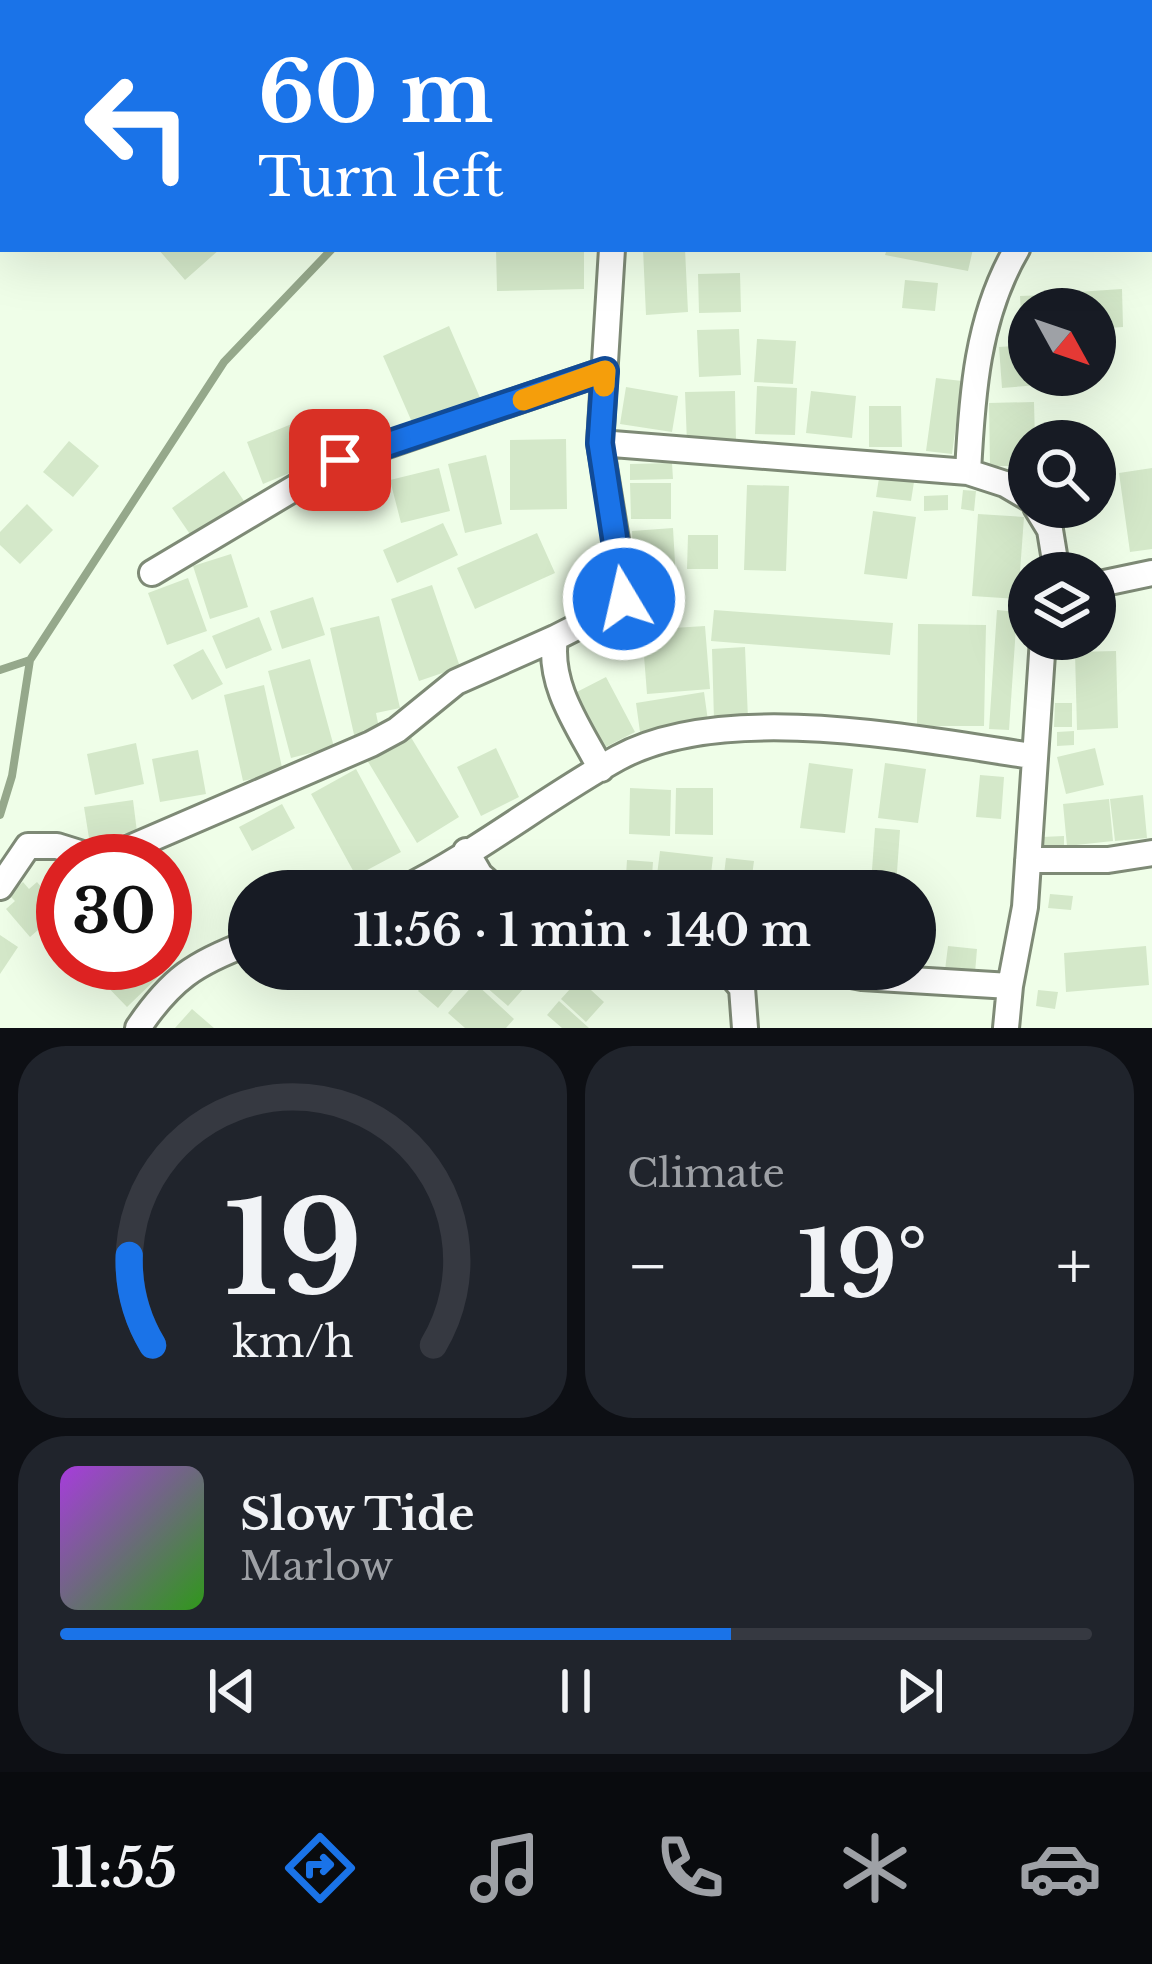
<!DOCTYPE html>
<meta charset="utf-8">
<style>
:root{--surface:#171b24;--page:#20242c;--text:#f1f3f6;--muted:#9ea1a6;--line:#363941;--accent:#1a73e8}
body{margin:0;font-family:"Libre Baskerville",serif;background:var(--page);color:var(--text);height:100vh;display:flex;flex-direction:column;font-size:45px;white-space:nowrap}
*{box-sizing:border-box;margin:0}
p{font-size:39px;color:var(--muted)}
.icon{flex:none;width:66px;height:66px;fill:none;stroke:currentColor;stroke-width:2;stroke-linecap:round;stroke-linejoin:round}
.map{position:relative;height:1028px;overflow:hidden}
.panel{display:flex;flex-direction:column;gap:18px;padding:18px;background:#0d0f14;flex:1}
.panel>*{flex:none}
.guide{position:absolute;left:0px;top:0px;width:1152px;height:252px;box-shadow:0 12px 48px #0002;background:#1a73e8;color:#fff;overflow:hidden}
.needle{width:78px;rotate:130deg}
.tools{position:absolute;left:1008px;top:288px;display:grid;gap:24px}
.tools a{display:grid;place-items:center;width:108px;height:108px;border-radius:50%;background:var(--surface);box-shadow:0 12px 48px #0002;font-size:60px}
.speed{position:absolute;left:36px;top:834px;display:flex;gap:24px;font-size:60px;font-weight:700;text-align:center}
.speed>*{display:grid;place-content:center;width:156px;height:156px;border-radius:50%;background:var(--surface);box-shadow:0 12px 48px #0002;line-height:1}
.speed .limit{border:18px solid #d22;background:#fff;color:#111}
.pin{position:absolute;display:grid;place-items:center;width:102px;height:102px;color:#fff;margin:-51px;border-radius:24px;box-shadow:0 6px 18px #0006}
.me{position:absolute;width:132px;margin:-66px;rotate:351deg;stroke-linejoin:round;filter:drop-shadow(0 0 9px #0008)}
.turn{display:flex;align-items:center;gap:42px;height:252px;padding:0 60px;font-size:54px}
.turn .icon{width:156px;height:156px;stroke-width:2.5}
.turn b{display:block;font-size:84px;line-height:102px}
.big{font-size:90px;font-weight:700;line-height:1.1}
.panel .widget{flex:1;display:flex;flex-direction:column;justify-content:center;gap:18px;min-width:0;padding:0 42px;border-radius:48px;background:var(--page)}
.panel .dial{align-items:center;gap:0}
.dial svg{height:312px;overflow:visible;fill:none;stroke:var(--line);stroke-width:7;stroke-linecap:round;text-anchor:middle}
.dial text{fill:var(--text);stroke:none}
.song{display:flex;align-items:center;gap:36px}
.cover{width:144px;height:144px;border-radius:18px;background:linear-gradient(135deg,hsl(280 70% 55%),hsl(110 70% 35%))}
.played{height:12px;border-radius:6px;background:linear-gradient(90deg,var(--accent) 65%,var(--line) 65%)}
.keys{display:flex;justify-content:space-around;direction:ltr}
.heat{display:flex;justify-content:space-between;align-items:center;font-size:66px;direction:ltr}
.panel .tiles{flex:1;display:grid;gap:18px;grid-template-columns:1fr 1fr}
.widget:last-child{grid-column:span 2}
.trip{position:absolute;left:228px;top:870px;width:708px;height:120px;border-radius:60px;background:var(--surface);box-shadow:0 12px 48px #0002;font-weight:700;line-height:120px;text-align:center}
.dock{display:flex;height:192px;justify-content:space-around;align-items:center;background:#090b0e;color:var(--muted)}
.dock .icon{width:84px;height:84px}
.dock .on{color:var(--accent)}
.dock b{font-size:54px;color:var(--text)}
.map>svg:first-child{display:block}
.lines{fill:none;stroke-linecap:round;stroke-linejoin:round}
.stream{stroke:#95a88b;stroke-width:8}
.building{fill:#d4e8c9}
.street-casing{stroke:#7e8a76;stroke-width:30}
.street{stroke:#fff;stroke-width:24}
.route-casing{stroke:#114b97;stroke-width:30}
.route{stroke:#1a73e8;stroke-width:21}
.slow{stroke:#f59e0b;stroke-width:21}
</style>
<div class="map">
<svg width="1152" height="1028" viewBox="0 0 1152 1028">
<rect width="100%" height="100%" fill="#effee8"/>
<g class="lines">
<path class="stream" d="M520,3L521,0
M0,670L30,660
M0,815L12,776L30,660L224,362L332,249"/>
</g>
<path class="building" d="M158,249H220L185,280Z
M496,249H584V289L497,291Z
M643,249H685L688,312L646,315Z
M887,249H973L968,271L885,255Z
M740,273L741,312L699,313L698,274Z
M905,280L938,283L935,311L902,308Z
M1122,289L1123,327L1095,329V309H1078L1077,292Z
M1075,294L1076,309H1029V335H1022L1020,296Z
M449,326L481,400L415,429L383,356Z
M739,329L741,375L699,377L697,330Z
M757,339L796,341L793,384L754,382Z
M1029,345V375H1089V381L1002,388L999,347Z
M936,378L962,381L952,454L926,451Z
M757,386L797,388L795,435L755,434Z
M626,387L678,396L672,432L620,424Z
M735,391L736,441L687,443L685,392Z
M811,391L856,396L852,438L806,433Z
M1034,402L1035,441H1029V466H990L989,403Z
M869,406H901L902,447H869Z
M329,409L345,450L263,484L247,442Z
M566,439L567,509L510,510V440Z
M69,441L99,466L73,497L43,472Z
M486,455L502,524L465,533L448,464Z
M672,463L673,479L630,480V464Z
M439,468L450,511L401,523L390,480Z
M1152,468V549L1130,552L1119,473Z
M224,471L246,504L194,540L172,508Z
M879,478L914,482L911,501L876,497Z
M630,483H671V519H631Z
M747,485L789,486L786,571L744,570Z
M963,490L976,491L974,511L961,509Z
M948,495V510L924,511V496Z
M27,504L53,530L20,564L0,545V532Z
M873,511L916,517L907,579L864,574Z
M978,514L1024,517L1018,599L972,596Z
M443,523L458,555L397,583L383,550Z
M673,528L676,580L634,582L632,531Z
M537,533L555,573L475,609L457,568Z
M688,535H718V569H687Z
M231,554L248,607L210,619L193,566Z
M188,578L207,631L167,645L148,593Z
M432,585L460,667L419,681L391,599Z
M313,597L325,635L282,649L270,611Z
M714,610L893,623L890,655L711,641Z
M997,610L1017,612L1009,730L989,729Z
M379,616L400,708L376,713L380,733L355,739L330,628Z
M259,617L272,650L226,669L212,636Z
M918,624L986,625L984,726H917Z
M705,626L710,689L647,694L642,630Z
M745,647L748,719L714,720L712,649Z
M203,649L223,684L192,700L173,665Z
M1116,651L1118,728L1077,730L1075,652Z
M310,659L334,747L291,758L268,671Z
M606,677L635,732L600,750L571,695Z
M264,685L283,772L243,781L224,695Z
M704,692L708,721L640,732L636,703Z
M1055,703H1072V727H1054Z
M1074,731V745L1057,746V732Z
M409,734L459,817L417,843L367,760Z
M136,743L144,784L95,795L87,754Z
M496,748L519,797L481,816L457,767Z
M1095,748L1104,785L1066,794L1057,757Z
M198,750L206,794L160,802L152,759Z
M809,763L853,769L845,833L800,828Z
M885,763L926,769L918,823L878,818Z
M356,769L401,852L356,876L311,794Z
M980,775L1004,777L1001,819L976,817Z
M630,788L671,790L670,836L629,834Z
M676,788H713V835L675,834Z
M1143,795L1147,838L1115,841L1110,799Z
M1109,799L1113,841L1067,846L1063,804Z
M133,800L137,832L89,838L84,807Z
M282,804L295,828L252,851L239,827Z
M875,828L900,830L896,886L871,884Z
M1064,836V848L1043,850L1042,837Z
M660,851L713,857L709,891H655Z
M726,858L754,861L750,891H722Z
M627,860L653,862L651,891H625Z
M23,882L29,889L37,882L61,910L30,937L6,909L15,901L9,895Z
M1050,894L1073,896L1071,910L1048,908Z
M0,935L18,947L0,974Z
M948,946L977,949L975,973L945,970Z
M1146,946L1149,985L1066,992L1064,953Z
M111,963H143L157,978L127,1007L97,976Z
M400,969H433L418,985Z
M437,969H471L438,1008L418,991Z
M487,969H541L508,1006L478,980Z
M579,979L604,1002L586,1022L561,999Z
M475,983L514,1019L506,1028H465L448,1013Z
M1038,990L1058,992L1055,1009L1036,1006Z
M559,1001L589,1028H562L547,1015Z
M192,1009L214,1028H175Z"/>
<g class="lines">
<defs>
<path id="street" d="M664,0L670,3
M281,3L283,0
M740,3L741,0
M1032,3V0
M600,443L968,472L1005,484L1029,498
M968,472C972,395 977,317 1017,249
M1036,507L1050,530L1057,573
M152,573L340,461L605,371
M1095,585L1152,573
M601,769C579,727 548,686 555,638L620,605L625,594L600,443L612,249
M466,851L480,875L498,891
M1028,860H1108L1152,853
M0,887L28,846H57L102,860L371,744L397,730L456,682L555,638
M400,891C476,854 544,799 618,758C723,700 917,739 1032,756
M726,969L742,988L745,1028
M818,969L862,977L1010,986
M138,1028C171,979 195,963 249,943
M1006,1028L1010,986L1025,907L1043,639"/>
</defs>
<use href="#street" class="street-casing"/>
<use href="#street" class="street"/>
</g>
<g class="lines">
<defs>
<path id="route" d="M340,460L605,371L600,443L624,599"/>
</defs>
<use href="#route" class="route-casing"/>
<use href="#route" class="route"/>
<path class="slow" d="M523,400L605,371L604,386"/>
</g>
</svg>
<div class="tools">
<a><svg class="needle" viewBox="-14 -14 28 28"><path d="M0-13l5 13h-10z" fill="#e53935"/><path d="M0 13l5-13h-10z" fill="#9ea1a6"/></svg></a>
<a><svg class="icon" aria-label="search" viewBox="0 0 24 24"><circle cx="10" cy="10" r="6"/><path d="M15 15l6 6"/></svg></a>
<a><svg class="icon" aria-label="layers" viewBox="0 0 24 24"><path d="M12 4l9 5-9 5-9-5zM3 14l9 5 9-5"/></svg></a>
</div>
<div class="speed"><div class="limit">30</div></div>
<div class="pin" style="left:340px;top:460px;background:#d93025"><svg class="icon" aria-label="arrive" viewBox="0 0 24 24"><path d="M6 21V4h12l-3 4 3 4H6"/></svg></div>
<svg class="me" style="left:624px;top:599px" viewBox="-20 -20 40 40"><circle r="17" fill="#1a73e8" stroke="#fff" stroke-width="3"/><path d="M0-11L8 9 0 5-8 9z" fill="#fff"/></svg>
<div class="trip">11:56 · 1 min · 140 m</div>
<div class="guide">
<div class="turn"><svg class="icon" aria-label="left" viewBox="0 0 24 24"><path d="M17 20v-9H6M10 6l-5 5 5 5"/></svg><div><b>60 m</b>Turn left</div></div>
</div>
</div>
<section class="panel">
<div class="tiles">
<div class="widget dial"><svg viewBox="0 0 100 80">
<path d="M14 69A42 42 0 1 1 86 69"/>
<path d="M14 69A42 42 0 0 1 8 46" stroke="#1a73e8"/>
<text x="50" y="56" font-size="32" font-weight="700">19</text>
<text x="50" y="72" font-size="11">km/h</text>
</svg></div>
<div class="widget"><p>Climate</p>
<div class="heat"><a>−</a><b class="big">19°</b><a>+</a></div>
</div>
<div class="widget">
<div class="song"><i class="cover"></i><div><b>Slow Tide</b><p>Marlow</p></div></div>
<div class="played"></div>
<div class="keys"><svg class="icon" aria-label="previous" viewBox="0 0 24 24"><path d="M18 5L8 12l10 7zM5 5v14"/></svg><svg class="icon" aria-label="pause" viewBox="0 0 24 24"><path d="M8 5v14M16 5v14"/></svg><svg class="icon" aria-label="next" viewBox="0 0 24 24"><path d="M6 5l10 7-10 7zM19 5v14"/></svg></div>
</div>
</div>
</section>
<nav class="dock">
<b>11:55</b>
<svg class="icon on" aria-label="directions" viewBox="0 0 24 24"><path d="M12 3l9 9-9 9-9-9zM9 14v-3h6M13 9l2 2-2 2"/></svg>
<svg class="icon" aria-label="music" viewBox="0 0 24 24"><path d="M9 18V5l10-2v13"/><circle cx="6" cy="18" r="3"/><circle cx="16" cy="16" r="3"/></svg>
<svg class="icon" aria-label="phone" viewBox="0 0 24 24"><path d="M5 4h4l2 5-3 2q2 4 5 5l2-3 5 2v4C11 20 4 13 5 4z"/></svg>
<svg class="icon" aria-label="climate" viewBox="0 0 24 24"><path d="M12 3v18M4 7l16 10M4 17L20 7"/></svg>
<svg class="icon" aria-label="car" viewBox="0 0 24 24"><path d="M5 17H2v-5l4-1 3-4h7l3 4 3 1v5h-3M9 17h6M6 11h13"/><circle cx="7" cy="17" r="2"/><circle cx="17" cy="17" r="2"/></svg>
</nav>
